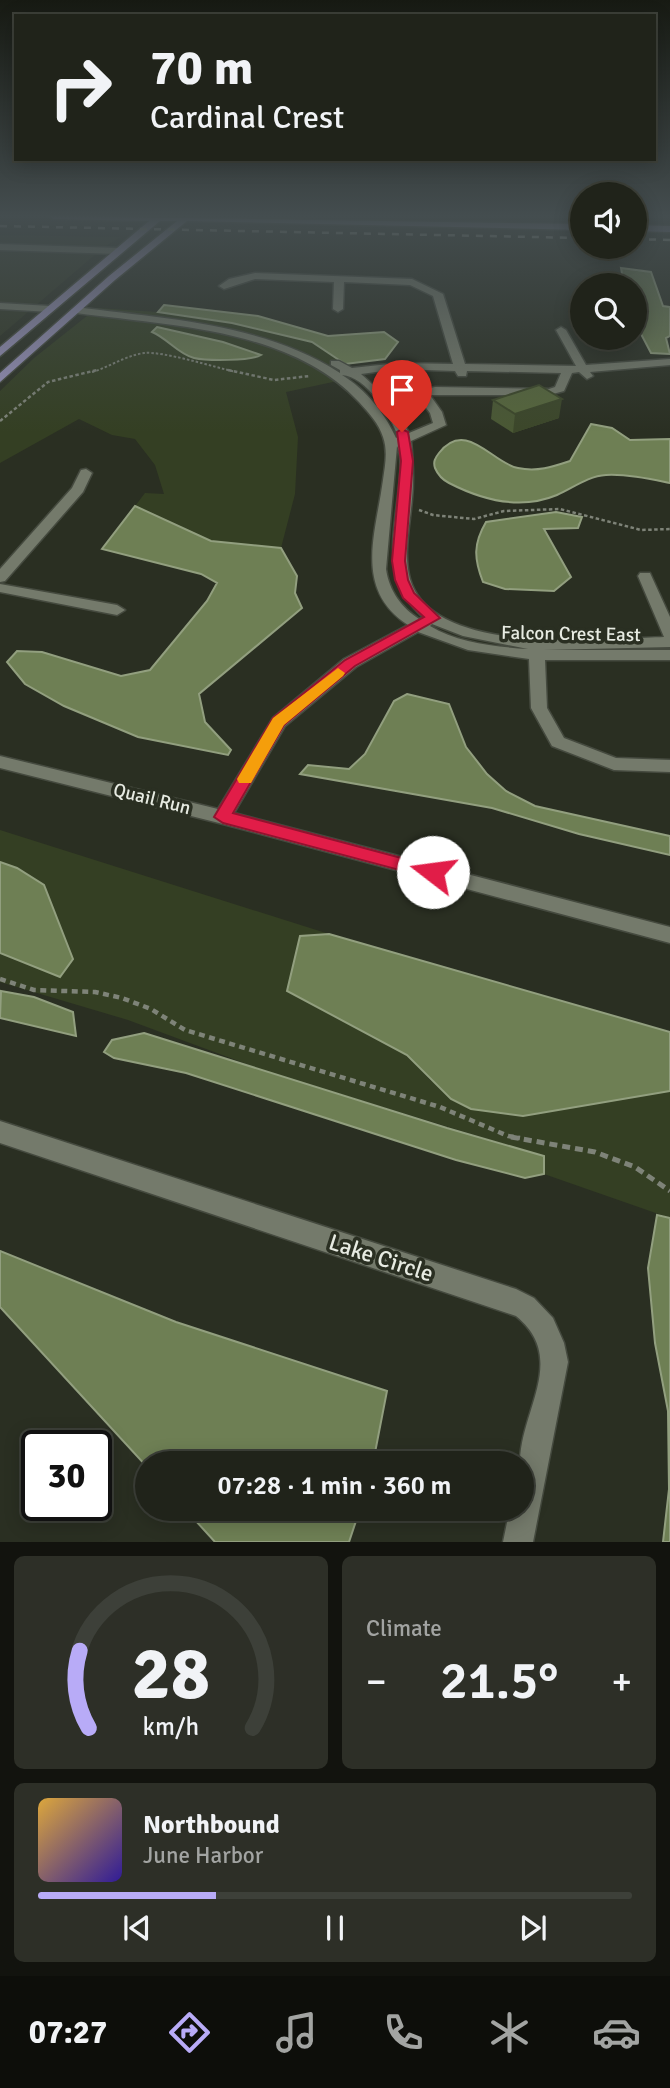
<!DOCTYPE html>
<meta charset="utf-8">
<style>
:root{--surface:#20231a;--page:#2d2f27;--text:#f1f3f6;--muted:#a2a4a2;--line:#3d4039;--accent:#b8abf7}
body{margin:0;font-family:Signika,sans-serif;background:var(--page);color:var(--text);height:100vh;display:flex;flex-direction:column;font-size:26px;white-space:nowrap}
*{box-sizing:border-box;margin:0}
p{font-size:23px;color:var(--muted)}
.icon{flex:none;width:38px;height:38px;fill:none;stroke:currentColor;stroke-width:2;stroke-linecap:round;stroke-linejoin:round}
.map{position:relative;height:1542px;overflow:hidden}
.side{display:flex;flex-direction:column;gap:14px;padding:14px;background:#12130e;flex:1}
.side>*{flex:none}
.banner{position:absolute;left:14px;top:14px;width:642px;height:147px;border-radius:0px;box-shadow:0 4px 18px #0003,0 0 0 2px var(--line);background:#20231a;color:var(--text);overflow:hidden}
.buttons{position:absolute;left:570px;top:182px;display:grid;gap:14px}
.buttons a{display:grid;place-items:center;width:77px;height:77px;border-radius:50%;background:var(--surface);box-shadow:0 4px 18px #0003,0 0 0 2px var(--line);font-size:35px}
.speed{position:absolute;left:21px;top:1430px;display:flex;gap:14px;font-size:35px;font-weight:700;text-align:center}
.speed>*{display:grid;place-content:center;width:91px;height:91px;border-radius:50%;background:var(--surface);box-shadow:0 4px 18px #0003,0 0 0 2px var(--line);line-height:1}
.speed .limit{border:4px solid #111;border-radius:10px;background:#fff;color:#111}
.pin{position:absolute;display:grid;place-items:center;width:60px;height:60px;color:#fff;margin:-72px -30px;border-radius:50% 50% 50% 0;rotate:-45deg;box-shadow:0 0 7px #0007}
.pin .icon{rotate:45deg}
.me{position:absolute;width:77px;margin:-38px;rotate:285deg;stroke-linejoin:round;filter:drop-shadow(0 0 5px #0008)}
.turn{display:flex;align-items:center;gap:24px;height:147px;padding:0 21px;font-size:32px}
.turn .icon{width:91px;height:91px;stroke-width:2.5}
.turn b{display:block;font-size:49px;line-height:60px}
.big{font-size:52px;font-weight:600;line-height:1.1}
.side .card{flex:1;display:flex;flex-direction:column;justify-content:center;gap:10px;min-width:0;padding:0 24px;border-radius:10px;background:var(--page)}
.side .dial{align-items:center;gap:0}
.dial svg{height:182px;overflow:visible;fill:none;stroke:var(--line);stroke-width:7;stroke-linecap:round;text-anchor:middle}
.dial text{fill:var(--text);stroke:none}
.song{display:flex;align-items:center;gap:21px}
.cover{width:84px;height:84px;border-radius:10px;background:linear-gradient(135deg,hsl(40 70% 55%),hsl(250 70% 35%))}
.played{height:7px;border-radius:4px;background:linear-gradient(90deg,var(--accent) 30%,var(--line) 30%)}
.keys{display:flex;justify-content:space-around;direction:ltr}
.heat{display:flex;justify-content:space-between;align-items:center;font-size:38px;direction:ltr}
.side .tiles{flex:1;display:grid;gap:14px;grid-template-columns:1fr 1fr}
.card:last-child{grid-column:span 2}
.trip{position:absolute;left:135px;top:1451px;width:399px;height:70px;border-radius:35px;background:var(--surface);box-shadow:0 4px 18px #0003,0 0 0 2px var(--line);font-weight:600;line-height:70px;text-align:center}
.tab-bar{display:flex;height:112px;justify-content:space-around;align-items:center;background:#0d0e0a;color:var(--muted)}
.tab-bar .icon{width:49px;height:49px}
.tab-bar .current{color:var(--accent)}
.tab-bar b{font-size:32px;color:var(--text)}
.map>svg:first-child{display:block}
.built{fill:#323926}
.green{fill:#343f23;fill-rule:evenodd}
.water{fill:#6e7f54;stroke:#929f7f;stroke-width:2}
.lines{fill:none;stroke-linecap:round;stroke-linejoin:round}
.minor-casing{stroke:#454a3f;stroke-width:3}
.major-casing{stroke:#454a3f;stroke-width:3}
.path-far3{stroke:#7e8378;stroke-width:2;stroke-dasharray:2.5 2;stroke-linecap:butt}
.path-far2{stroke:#7e8378;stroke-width:2.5;stroke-dasharray:3.5 2.5;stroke-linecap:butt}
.path-far1{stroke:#7e8378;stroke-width:4.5;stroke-dasharray:6 4.5;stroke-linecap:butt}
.path{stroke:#7e8378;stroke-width:5;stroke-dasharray:8 5;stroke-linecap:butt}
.minor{fill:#747a6b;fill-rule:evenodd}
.major{fill:#9a94bd;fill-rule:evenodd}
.rail{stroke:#acb0a6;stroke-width:2.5;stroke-dasharray:7 7;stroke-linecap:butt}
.wall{fill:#4a5834}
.shaded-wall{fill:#3c472a}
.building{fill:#56663c;stroke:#3c472a;stroke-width:2}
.route{fill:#e11d48;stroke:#92132f;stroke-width:2}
.slow{fill:#f59e0b}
.labels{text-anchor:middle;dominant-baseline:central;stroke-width:7;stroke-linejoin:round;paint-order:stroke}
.street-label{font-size:19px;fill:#e7ebe2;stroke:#2a2f22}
.near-street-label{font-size:23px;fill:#e7ebe2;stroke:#2a2f22}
</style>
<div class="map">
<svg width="670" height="1542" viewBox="0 0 670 1542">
<rect width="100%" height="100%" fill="#2a2f22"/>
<path class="built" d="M0,235L121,237L104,247L0,336Z"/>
<path class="green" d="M97,308L158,312L232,323L312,342L345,364L347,379L286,392L298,437L295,494L281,548L211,541L135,506L145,493L164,494L155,465L135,439L112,435L79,419L0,463V391L34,358ZM157,328L223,342L260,355L174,347L166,338L152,333Z
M0,830L329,934L300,936L287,991L407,1055L431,1081L523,1116L670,1091V1218L544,1174V1156L268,1072L128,1020L0,982V953L60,977L73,959L44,885L17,868L0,862Z"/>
<path class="water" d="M621,268L651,272L663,306L670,307V336L666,338L670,354L651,353L641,334L635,333V285H624Z
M164,305L258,316L328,336L384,332L398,342L385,359L345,364L312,342L232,323L158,312Z
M157,327L223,342L261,355C251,361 207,361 194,358C178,354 167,338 152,332Z
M591,424L612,428L630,440L670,439V483C650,479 627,474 606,475C588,476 573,488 557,495C521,510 482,500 449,483C443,480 438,475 435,468C433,462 435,458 439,453C466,418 493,464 518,468C537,472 552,467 570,461Z
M135,506L211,541L281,548L297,576L295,593L302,608L199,694L205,722L231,750L228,755L138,737L64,706L25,684L7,662L17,651L42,652L121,676L150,670L207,601L217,583L201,574L102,549Z
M556,512L582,517L578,528L544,529L571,577L554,591L505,589L483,582C474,559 473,544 486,522Z
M407,694L449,704L466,747L487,774L506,791L535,806L670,836V855L579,834L492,808L300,774L308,765L349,769L365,754L394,701Z
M0,862L17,868L44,885L73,959L60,977L0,953Z
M329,934L670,1032V1091L523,1116L471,1109L451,1099L407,1055L287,991L300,936Z
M1,991L34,997L73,1012L76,1036L0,1018Z
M144,1033L447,1128L544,1156V1174L525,1178L456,1160L186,1073L114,1058L104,1052L112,1040Z
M657,1215L670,1218V1542H663L669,1489L668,1411L655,1343L648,1268Z
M0,1251L176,1322L387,1391L373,1463H147V1467L0,1307Z
M185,1509H360L349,1542H215Z"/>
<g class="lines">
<defs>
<path id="minor" d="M0,244L118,248L123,251L118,254L0,250Z
M255,273L412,279L443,294L465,364L576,366L556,330L561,327L566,330L586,365L670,359V365L590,372L593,376L587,379L579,372L572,373L564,391L549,395H430L442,412L446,425L411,441C413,461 414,479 412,499C410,525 403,553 410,579C432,657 602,639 664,637L638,576L640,573H650L670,617V647L544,650H670V660H545L547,708L564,738L616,758L670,760V772L614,770L552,746L531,708L529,659L468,650L418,632L356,667L285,726L234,813L670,927V943L223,824L0,768V756L218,809L273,718L344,659L408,625C353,589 376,533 383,480C385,466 388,451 383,437C379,424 369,413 359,402C290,328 171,326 76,313L71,310L76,307C165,319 263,323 340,373V370L331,365V361H339L352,368L398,363L453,364L433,296L410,285L344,282L343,309L338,312L333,309L334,282L255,279L224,289L219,286L229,279ZM398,369L455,371L458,376H466L467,371L561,373L555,387L549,389L435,387L422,390L417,396L430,413L433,423L409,433L392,402L361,374ZM342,375C366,376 392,417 398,437L396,438C385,413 365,389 342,375ZM397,446C401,452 401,467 400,476C396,529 378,578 423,617L419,619C402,608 389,591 386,569ZM432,624L463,636L528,649C497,647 457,643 430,626Z
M0,303L50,306L55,309L50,312L0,309Z
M86,469L92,473L83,492L5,581L0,582V569L72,488L81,470Z
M0,584L117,605L125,610L117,615L0,592Z
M0,1121L516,1289L534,1298L553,1318L564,1343L568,1362L533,1542H503L510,1508H522C522,1493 520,1474 520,1461C521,1410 568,1358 516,1316L0,1143Z"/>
<path id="major" d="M49,216L583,224V230L187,221L115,280L0,382V373L109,276L177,221H160L0,356V347L149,221L53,219Z
M635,225L670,226V232L635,231Z"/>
</defs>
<use href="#minor" class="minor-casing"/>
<use href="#major" class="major-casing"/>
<path class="path-far3" d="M92,372C110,367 124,356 144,353C163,351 214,367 236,372"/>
<path class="path-far2" d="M228,370L274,380L310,376
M0,421L48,382L97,370
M419,510L433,515L474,519L504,511L560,509L641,530L670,529"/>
<path class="path-far1" d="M0,979L34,990L95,992L122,998L151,1009L185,1030L440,1107L508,1136L520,1138"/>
<path class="path" d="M511,1137L595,1152L635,1167L670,1191"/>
<use href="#minor" class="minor"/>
<use href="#major" class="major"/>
<path class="rail" d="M0,226L583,238
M635,239L670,240"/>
</g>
<path class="wall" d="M493,400L559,418L513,433L491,419Z"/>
<path class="shaded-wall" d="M562,399L559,418L513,433L515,414Z"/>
<path class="building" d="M539,385L562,399L515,414L493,400Z"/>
<linearGradient id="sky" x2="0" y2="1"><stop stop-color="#171a13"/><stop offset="0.5" stop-color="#444d4f"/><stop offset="1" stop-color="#444d4f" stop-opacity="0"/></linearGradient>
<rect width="670" height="432" fill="url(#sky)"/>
<path class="route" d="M402,429L408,432L413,461L405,561L408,580L414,593L440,618L355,666L284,725L233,813L439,868L442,872L439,877L433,879L223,823L214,817L273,718L345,660L424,617L403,598L395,580L392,561L401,461L397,432Z"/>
<path class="slow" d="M338,668L345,673L343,676L284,725L251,783H239L237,779L273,718Z"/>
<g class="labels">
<g class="street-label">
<text transform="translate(571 634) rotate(1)">Falcon Crest East</text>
<text transform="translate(152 799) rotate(14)">Quail Run</text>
</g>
<g class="near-street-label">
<text transform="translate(381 1258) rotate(18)">Lake Circle</text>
</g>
</g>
</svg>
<div class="buttons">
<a><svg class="icon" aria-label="sound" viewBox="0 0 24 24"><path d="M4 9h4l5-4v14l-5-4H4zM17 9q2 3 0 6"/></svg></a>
<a><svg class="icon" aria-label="search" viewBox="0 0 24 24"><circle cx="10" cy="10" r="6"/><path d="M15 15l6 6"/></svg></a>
</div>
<div class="speed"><div class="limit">30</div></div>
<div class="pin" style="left:402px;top:432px;background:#d93025"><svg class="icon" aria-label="arrive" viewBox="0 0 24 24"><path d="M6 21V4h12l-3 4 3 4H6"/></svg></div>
<svg class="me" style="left:433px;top:872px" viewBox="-20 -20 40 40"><circle r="19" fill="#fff"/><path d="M0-13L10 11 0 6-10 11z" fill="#e11d48"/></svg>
<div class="trip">07:28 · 1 min · 360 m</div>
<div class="banner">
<div class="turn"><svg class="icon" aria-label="right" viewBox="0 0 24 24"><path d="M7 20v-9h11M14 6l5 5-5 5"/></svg><div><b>70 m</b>Cardinal Crest</div></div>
</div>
</div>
<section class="side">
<div class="tiles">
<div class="card dial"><svg viewBox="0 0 100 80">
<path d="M14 69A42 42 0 1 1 86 69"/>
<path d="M14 69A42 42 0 0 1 10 35" stroke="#b8abf7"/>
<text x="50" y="56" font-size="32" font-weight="700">28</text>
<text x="50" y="72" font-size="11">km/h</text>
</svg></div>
<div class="card"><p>Climate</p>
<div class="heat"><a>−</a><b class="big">21.5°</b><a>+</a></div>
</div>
<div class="card">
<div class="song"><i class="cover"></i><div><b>Northbound</b><p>June Harbor</p></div></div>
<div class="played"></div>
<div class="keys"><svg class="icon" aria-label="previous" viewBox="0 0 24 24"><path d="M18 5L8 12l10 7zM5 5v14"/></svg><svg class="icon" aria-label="pause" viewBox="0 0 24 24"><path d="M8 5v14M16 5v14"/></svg><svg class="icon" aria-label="next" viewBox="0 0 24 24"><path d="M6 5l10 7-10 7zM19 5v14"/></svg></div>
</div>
</div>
</section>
<nav class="tab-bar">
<b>07:27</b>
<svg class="icon current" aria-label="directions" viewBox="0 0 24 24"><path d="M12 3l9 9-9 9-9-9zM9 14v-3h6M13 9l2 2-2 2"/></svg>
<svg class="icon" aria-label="music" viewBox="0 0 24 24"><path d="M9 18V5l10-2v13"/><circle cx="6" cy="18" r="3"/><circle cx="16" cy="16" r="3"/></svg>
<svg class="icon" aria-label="phone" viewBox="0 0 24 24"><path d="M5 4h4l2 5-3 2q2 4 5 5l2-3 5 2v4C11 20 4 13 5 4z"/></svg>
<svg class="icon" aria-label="climate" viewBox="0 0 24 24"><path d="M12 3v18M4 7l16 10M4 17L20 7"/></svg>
<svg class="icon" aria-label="car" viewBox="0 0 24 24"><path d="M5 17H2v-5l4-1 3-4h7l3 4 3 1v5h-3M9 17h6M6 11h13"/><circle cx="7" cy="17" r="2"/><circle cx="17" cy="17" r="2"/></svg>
</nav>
